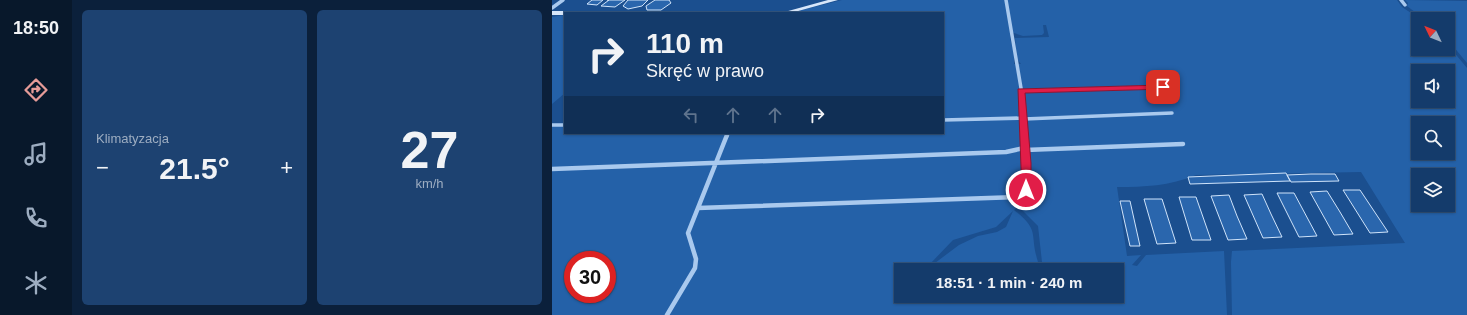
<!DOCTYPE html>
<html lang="pl">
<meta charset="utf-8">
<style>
:root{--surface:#143b6b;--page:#1d4271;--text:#f1f3f6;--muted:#9dadc1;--line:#33557e;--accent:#e69b98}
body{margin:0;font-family:Helvetica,sans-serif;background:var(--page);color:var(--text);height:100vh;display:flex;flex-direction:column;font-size:15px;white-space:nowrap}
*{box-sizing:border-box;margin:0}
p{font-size:13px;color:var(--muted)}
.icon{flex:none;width:22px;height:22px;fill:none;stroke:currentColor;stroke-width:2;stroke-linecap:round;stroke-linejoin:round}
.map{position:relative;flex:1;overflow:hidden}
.drawer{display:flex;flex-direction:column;gap:10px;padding:10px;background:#0b203b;width:480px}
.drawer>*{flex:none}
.hud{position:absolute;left:12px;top:12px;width:380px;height:122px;border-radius:0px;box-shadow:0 1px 3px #0004,0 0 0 1px var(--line);background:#143b6b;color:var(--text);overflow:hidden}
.needle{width:26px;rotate:313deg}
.buttons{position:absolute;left:859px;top:12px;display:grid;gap:8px}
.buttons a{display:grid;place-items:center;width:44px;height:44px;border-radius:0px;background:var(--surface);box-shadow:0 1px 3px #0004,0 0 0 1px var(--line);font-size:20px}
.speed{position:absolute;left:12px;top:251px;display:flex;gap:8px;font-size:20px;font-weight:700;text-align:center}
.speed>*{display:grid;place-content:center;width:52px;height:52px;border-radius:50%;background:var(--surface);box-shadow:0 1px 3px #0004,0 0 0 1px var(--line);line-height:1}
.speed .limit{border:6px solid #d22;background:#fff;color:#111}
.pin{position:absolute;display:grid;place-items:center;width:34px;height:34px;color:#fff;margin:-17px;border-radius:8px;box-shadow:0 2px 6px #0006}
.me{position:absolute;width:44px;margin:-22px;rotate:0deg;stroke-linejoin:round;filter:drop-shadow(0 0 3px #0008)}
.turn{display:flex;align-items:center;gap:14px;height:84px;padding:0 16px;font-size:18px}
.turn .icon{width:52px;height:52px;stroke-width:2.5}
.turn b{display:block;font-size:28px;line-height:34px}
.lanes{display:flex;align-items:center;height:38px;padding:0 16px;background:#0003;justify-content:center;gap:20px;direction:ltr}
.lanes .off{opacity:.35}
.big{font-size:30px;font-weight:600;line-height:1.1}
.drawer .card{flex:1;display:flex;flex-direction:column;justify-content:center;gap:6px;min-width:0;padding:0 14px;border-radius:6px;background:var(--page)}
.drawer .dial{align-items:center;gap:0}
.dial b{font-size:52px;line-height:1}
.heat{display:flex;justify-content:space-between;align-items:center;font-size:22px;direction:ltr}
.drawer .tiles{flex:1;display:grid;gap:10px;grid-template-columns:repeat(2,1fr)}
.trip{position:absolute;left:342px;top:263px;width:230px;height:40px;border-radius:0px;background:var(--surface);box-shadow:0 1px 3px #0004,0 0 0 1px var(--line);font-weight:600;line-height:40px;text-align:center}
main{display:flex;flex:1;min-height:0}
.menu{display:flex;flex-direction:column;width:72px;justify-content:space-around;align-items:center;background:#08182b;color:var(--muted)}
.menu .icon{width:28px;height:28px}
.menu .active{color:var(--accent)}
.menu b{font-size:18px;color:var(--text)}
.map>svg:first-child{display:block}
.green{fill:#2461a8;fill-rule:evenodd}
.building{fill:#2a66ad;stroke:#cfe3fa}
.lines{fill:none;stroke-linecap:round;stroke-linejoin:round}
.street-far1{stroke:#a9c9ee;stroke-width:3.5}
.street{stroke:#a9c9ee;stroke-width:4.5}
.secondary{fill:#d6e6fa;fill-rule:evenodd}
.route{fill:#e11d48;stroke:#92132f}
</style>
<main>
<nav class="menu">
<b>18:50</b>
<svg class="icon active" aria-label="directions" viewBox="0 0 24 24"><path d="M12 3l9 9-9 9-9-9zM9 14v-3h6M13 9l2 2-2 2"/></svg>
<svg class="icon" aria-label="music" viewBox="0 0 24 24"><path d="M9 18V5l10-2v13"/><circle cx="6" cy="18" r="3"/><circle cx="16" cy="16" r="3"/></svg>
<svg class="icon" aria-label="phone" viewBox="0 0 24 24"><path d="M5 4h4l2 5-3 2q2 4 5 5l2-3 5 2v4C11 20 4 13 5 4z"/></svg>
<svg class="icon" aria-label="climate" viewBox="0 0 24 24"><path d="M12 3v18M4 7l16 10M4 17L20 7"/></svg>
</nav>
<section class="drawer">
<div class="tiles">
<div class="card"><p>Klimatyzacja</p>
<div class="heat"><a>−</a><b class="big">21.5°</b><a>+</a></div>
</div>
<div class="card dial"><b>27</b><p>km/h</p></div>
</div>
</section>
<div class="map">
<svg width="915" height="315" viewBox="0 0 915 315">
<rect width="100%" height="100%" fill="#1b4f8f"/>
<path class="green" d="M290,0H845L850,7L868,19H866V49H896V45L915,68V315H680L679,262L680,251L853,243L809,172L644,175C617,186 593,187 565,187L575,256L589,255L580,265L585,266L594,255L672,251L675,315H0V124L13,123V133H391V13H238ZM491,25H494L497,37L463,38L465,59L469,64H462V53L458,38L459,32L471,36L490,35L492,33ZM866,71H896V101H866ZM866,123H896V153H866ZM866,175H896V205H866ZM466,206L486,226L490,262H486C477,234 489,231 462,210ZM461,211L454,227L445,232L426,236L407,245L379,266H376L401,240L444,227ZM21,260H55V294H21ZM349,270H565V296H349Z
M853,0L915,1V63L896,40V19H872L855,6L856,3Z
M13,15V93L0,104V17Z"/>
<path class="building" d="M40,0H51L45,5L35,4Z
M55,0H73L63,7L49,6L57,0Z
M76,0H96L90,6L76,9L71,6Z
M103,0H117L119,3L109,10H95L94,6Z
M734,173L738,181L638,184L636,177Z
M759,174H783L787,181L739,182L735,175Z
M791,190H808L836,232L818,233Z
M775,191L788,212L801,234L782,235L758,192Z
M725,193H742L765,236L747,237Z
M710,194L719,214L730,237L711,238L692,195Z
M677,195L685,216L695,239L676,240L659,196Z
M627,197H644L659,240H640Z
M592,199H610L624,243L605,244Z
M568,201H578L588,246H578Z"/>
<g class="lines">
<path class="street-far1" d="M454,0L469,88L472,136
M849,0L853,5
M0,8L11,0
M469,91L611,87
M472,119L620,113
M391,120L471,118
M0,125H13
M175,136L176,133"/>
<path class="street" d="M473,150L631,144
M0,169L454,152L472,148
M146,208L466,197L474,190L472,135
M115,315L143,268L144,259L136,233L175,135"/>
<path class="secondary" d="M276,0H286L239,13H229Z
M0,11H15L18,13H13V15H0Z"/>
</g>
<path class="route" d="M611,85L615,87L614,89L473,93L479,163V190L474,194L470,193L466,89Z"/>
</svg>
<div class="buttons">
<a><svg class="needle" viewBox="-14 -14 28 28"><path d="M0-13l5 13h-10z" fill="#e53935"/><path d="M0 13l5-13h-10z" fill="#9dadc1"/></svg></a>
<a><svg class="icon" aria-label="sound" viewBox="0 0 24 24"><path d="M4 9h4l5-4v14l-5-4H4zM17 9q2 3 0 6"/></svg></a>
<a><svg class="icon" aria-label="search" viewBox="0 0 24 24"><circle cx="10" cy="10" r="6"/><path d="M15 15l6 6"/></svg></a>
<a><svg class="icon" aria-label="layers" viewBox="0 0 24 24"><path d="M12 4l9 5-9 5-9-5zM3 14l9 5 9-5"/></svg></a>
</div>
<div class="speed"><div class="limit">30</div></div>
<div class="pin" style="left:611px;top:87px;background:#d93025"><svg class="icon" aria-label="arrive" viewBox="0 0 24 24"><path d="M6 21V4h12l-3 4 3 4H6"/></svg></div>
<svg class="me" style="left:474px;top:190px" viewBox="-20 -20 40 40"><circle r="17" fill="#e11d48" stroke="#fff" stroke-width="3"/><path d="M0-11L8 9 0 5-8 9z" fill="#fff"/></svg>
<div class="trip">18:51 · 1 min · 240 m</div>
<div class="hud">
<div class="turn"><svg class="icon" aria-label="right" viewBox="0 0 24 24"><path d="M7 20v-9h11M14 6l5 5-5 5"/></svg><div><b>110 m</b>Skręć w prawo</div></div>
<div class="lanes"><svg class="icon off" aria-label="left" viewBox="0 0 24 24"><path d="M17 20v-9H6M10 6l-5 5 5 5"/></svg><svg class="icon off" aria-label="ahead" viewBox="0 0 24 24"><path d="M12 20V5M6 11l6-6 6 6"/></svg><svg class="icon off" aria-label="ahead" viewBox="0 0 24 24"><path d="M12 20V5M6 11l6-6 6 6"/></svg><svg class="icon" aria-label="right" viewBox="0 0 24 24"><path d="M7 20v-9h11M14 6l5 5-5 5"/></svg></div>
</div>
</div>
</main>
